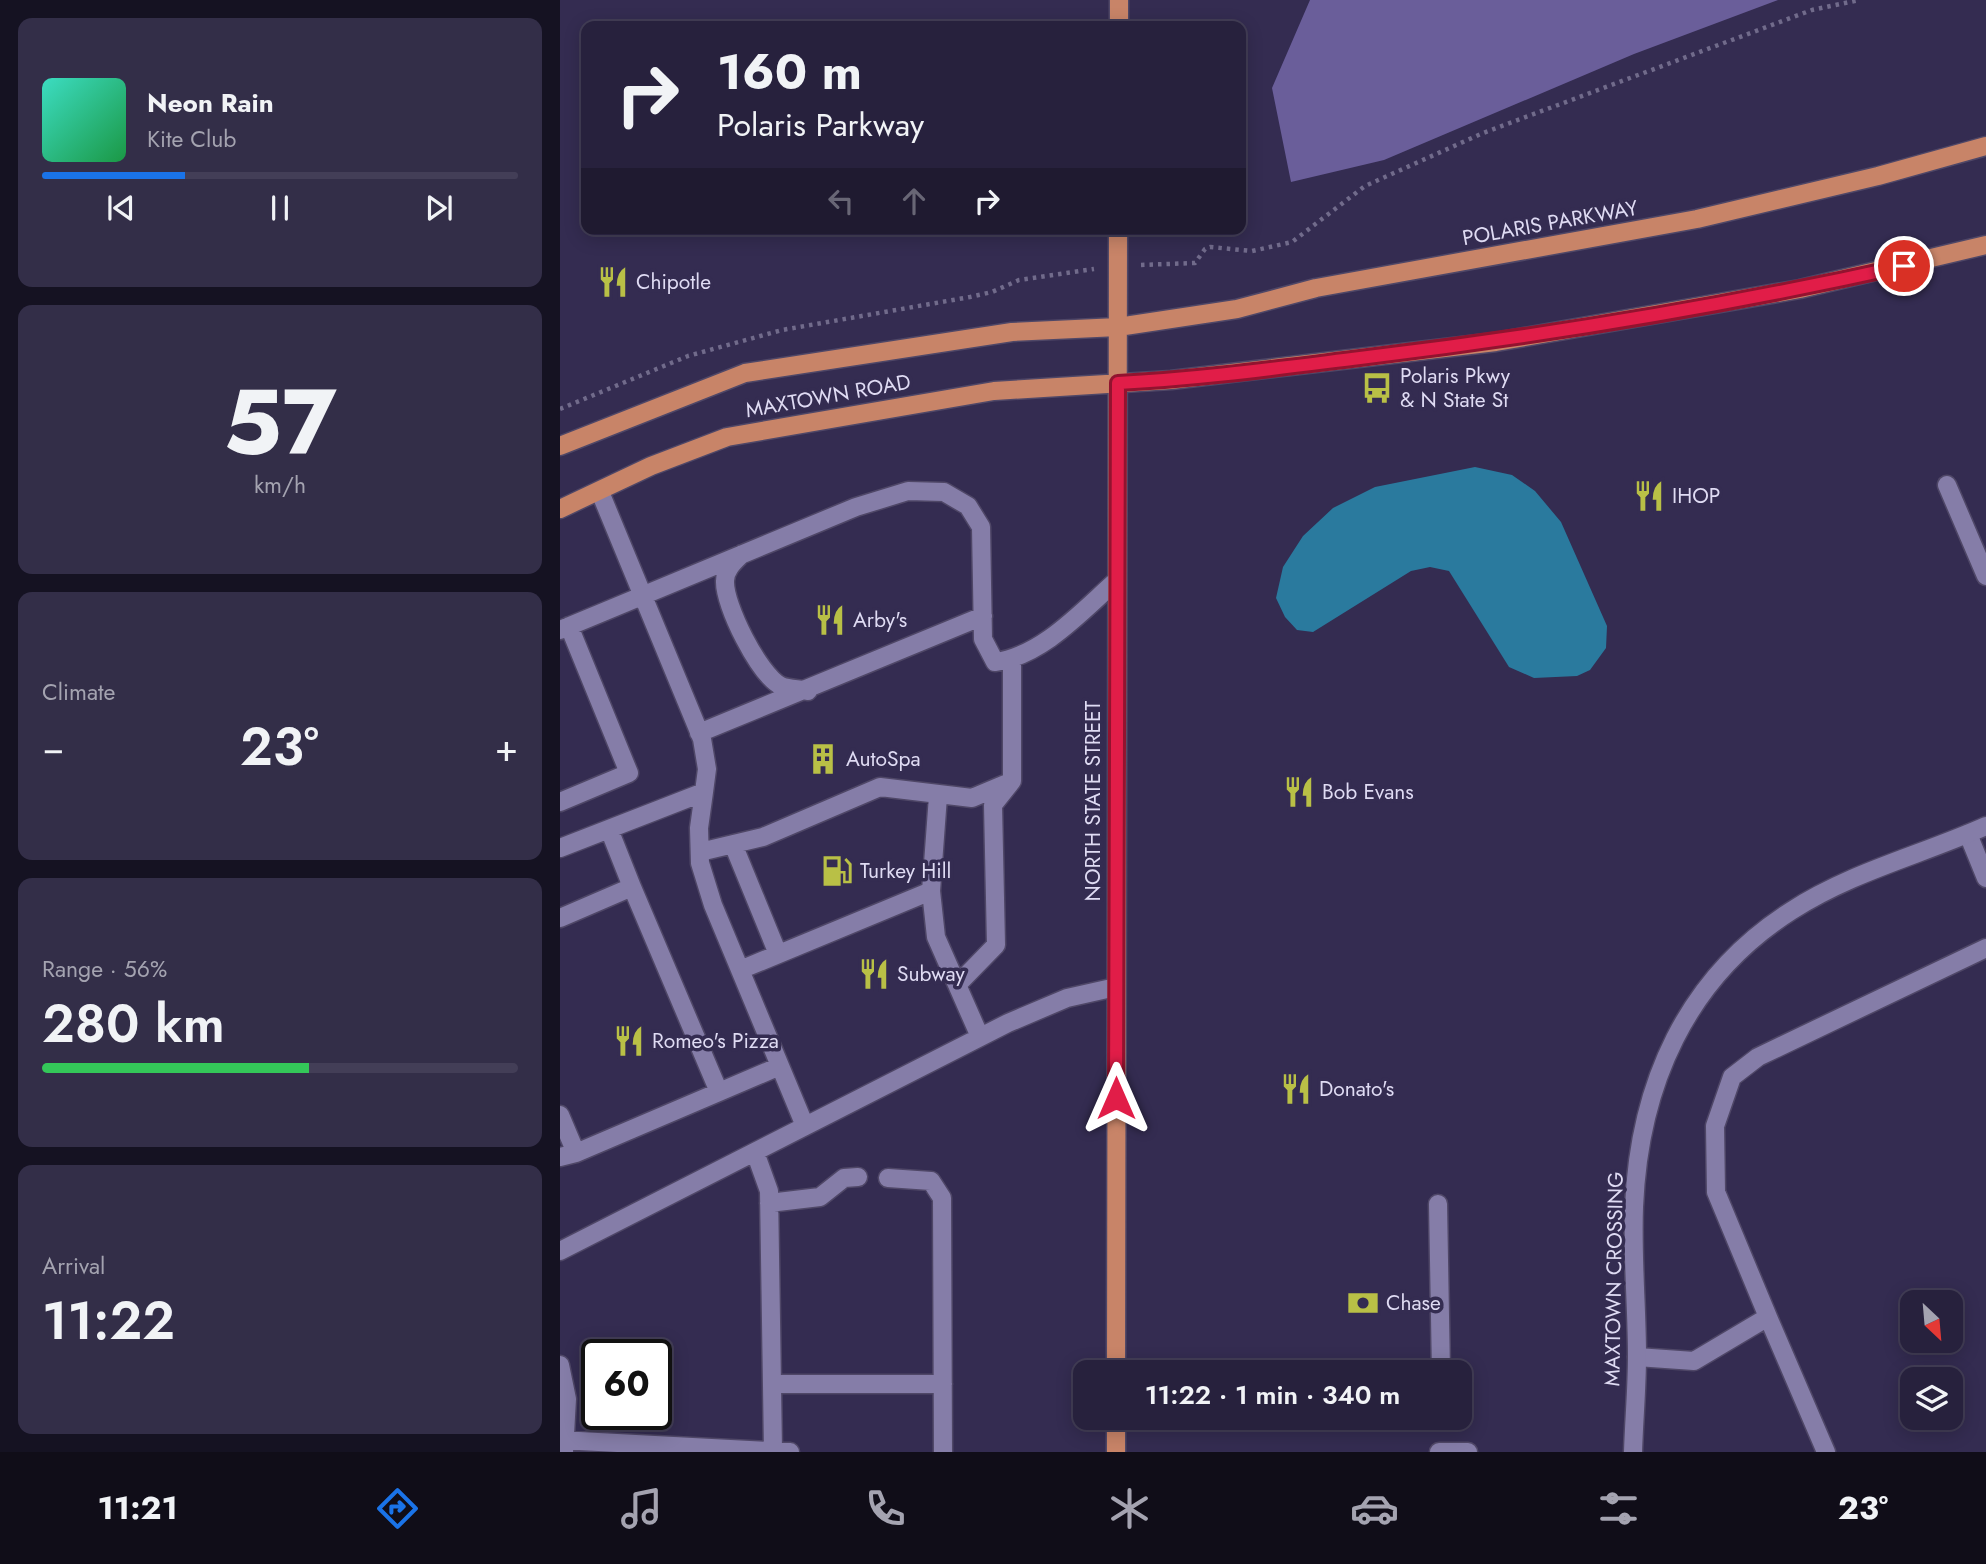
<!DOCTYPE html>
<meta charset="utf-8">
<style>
:root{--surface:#27213d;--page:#332e48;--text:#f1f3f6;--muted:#a4a3b0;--line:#433e57;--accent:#1a73e8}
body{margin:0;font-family:Jost,sans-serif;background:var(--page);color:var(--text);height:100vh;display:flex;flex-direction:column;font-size:26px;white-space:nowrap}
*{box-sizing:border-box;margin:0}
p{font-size:23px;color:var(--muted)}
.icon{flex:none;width:38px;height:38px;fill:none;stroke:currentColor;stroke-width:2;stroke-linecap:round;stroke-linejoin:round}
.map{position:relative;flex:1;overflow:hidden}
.details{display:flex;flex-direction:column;gap:18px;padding:18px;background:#151222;width:560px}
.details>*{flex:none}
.guide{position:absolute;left:21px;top:21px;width:665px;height:214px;border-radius:14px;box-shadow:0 4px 18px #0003,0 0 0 2px var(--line);background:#27213d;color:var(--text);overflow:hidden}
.needle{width:46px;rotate:154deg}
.tools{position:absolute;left:1340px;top:1290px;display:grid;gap:14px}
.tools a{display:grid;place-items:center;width:63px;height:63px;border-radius:14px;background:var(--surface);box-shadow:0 4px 18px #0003,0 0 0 2px var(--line);font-size:35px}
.speed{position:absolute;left:21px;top:1339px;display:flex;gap:14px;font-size:35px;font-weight:700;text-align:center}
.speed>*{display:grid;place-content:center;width:91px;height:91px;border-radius:50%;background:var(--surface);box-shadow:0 4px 18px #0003,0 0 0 2px var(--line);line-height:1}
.speed .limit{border:4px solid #111;border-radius:10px;background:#fff;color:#111}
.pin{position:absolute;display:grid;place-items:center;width:60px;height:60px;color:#fff;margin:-30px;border:4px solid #fff;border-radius:50%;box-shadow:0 2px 7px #0007}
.me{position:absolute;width:77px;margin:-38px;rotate:0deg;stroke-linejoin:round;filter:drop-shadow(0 0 5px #0008)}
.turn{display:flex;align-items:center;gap:24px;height:147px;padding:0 21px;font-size:32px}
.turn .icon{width:91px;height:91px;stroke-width:2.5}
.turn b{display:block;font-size:49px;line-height:60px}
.lanes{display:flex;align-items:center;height:66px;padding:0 21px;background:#0003;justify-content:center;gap:35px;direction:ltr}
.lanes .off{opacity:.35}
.big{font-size:52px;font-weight:600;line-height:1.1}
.details .card{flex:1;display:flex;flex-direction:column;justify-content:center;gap:10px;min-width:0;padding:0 24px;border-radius:14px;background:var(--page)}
.details .dial{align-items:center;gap:0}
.dial b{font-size:91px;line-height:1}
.song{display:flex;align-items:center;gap:21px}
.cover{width:84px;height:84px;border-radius:10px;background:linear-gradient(135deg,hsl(170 70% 55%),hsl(140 70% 35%))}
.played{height:7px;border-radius:4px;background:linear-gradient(90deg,var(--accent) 30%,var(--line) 30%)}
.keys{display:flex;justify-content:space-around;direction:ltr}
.heat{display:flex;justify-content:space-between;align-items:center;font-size:38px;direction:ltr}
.charge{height:10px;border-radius:5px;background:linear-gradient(90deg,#34c759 56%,var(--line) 0)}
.trip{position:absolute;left:513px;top:1360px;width:399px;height:70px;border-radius:14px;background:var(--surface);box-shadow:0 4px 18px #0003,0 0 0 2px var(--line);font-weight:600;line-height:70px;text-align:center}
.dock{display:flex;height:112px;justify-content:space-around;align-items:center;background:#100d18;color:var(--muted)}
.dock .icon{width:49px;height:49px}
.dock .active{color:var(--accent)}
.dock b{font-size:32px;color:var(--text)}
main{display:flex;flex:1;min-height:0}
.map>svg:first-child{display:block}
.forest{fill:#6a5e9a}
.water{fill:#2a7a9e}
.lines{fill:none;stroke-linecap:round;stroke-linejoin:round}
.service-casing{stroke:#4f4767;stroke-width:21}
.minor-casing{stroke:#4f4767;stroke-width:21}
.primary-casing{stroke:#4f4767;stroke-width:21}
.path{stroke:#716b8b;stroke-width:4.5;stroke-dasharray:3.5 5;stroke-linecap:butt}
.service{stroke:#857da8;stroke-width:18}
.minor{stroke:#857da8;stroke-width:18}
.primary{stroke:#c88468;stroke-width:18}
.route-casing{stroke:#92132f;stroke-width:18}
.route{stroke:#e11d48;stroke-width:12}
.labels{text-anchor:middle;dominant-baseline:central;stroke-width:7;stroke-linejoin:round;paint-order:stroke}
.street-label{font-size:21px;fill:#dfdbf3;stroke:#342c51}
.poi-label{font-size:21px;fill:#dfdbf3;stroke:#342c51;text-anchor:start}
</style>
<main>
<section class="details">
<div class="card">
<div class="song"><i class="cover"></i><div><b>Neon Rain</b><p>Kite Club</p></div></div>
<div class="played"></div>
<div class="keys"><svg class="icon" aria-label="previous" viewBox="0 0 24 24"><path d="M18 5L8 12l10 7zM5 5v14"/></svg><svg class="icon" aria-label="pause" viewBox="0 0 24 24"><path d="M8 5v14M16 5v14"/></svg><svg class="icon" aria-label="next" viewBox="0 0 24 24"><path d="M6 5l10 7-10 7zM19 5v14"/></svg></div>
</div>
<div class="card dial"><b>57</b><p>km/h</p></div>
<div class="card"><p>Climate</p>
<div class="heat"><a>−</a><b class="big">23°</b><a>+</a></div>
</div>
<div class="card"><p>Range · 56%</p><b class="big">280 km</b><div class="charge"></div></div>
<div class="card"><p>Arrival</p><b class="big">11:22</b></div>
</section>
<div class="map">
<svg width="1426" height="1452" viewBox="0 0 1426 1452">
<rect width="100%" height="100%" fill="#342c51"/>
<path class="forest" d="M750,0H1218L1074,54L824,160L731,182L712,88Z"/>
<path class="water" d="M915,467L952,475L975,491L1001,522L1047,626L1046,648L1030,670L1017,676L974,678L949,667L889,571L870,567L851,571L753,632L737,630L725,617L716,598L723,567L743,536L773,508L815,487Z"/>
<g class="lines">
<defs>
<path id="service" d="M1387,485L1426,576
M182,554C175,561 165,569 165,581C164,605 199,675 221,686C228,689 240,689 248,691
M0,630L296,507L348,491L384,492L408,506L421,527L423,639L435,662C482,656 522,611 556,581
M139,733L423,616
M144,792L139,828L140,863L153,905L245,1126
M0,802L69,773L9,626
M1408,834L1426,878
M173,844L218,954
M0,848L144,792L147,769L142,739L40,492
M140,852L203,837L320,787L412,798L450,782
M72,887L159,1092L220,1066
M371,891L378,796
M0,918L72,887L49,829
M180,970L371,891L376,937L420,1037
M397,985L436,945L433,805L452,781V660
M0,1115L16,1153
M195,1152L209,1191L213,1451
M0,1157L16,1153L159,1092
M328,1178L371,1181L382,1198L383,1452
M209,1203L260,1197L284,1178L298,1177
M878,1204L881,1372
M0,1251L448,1023L507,998L556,987
M1208,1317L1266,1452
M1077,1357L1134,1361L1208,1317L1156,1192L1155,1126L1172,1077L1198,1057L1426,948
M0,1365L7,1399L4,1452
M212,1384H383
M0,1440L230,1452
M879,1452H908"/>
<path id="minor" d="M1073,1452C1074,1420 1077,1388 1077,1356C1077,1307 1072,1257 1074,1207C1079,1085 1126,978 1231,911C1291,872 1361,855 1426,826"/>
<path id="primary" d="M559,26V0
M0,446L185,373L452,332L558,327L677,309L756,288L1137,219L1318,176L1426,146
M0,509L91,466L167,437L434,391L611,380L936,342L1240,289L1426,245
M556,1372L558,229
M556,1452V1418"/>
</defs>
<use href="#service" class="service-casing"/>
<use href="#minor" class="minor-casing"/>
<use href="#primary" class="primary-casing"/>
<path class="path" d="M581,265L635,263L645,249L650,247L692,251L732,242L805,186L923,133L1252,10L1299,0
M0,409L128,356L222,330L410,297L432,292L459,280L534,269"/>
<use href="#service" class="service"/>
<use href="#minor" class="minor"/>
<use href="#primary" class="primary"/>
</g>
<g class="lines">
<defs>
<path id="route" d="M556,1098L558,383C639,379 719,368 800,358C983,336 1164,306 1344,266"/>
</defs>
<use href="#route" class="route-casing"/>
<use href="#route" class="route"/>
</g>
<defs>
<symbol id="restaurant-bare" viewBox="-9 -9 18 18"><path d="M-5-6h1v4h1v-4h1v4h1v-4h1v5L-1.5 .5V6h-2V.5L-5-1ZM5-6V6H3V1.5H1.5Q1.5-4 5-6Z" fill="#b9c046" stroke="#342c51" stroke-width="2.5" paint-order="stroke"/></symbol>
<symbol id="bus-bare" viewBox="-9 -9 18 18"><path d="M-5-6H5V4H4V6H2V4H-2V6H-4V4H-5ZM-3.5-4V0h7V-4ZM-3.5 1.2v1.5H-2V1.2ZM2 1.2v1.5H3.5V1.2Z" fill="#b9c046" stroke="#342c51" stroke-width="2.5" paint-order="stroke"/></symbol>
<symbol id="building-bare" viewBox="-9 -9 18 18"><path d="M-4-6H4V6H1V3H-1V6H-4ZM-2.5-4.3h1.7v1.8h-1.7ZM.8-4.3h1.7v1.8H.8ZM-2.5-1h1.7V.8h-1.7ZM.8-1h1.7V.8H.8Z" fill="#b9c046" stroke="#342c51" stroke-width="2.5" paint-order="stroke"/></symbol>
<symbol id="fuel-bare" viewBox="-9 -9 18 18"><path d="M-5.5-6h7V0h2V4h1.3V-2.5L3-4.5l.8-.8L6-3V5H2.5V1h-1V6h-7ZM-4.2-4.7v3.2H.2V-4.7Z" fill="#b9c046" stroke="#342c51" stroke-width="2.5" paint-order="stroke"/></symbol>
<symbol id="bank-bare" viewBox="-9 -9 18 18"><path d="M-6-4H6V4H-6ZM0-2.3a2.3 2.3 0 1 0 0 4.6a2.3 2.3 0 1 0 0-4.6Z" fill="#b9c046" stroke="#342c51" stroke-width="2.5" paint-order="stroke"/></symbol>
</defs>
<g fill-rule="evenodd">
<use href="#restaurant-bare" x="31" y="260" width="44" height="44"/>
<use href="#bus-bare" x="795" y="366" width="44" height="44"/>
<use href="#restaurant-bare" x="1067" y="474" width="44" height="44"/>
<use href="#restaurant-bare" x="248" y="598" width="44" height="44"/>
<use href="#building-bare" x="241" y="737" width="44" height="44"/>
<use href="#restaurant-bare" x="717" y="770" width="44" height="44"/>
<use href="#fuel-bare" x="255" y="849" width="44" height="44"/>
<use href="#restaurant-bare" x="292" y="952" width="44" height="44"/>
<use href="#restaurant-bare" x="47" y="1019" width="44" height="44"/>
<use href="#restaurant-bare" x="714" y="1067" width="44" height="44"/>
<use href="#bank-bare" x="781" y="1281" width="44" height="44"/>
</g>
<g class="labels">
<g class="street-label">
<text transform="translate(990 223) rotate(-10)">POLARIS PARKWAY</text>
<text transform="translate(268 396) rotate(-10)">MAXTOWN ROAD</text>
<text transform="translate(533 801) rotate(-90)">NORTH STATE STREET</text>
<text transform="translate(1054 1279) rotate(-89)">MAXTOWN CROSSING</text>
</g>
<g class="poi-label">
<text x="76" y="282">Chipotle</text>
<text x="840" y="376">Polaris Pkwy<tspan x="840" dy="24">&amp; N State St</tspan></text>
<text x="1112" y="496">IHOP</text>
<text x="293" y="620">Arby's</text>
<text x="286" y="759">AutoSpa</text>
<text x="762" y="792">Bob Evans</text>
<text x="300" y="871">Turkey Hill</text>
<text x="337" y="974">Subway</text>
<text x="92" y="1041">Romeo's Pizza</text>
<text x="759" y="1089">Donato's</text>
<text x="826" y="1303">Chase</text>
</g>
</g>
</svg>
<div class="tools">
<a><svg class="needle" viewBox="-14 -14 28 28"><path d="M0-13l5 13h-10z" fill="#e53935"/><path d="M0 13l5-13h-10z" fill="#a4a3b0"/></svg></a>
<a><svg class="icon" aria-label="layers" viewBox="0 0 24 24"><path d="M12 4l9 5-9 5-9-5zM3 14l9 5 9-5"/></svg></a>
</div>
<div class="speed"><div class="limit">60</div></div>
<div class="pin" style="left:1344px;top:266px;background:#d93025"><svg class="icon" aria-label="arrive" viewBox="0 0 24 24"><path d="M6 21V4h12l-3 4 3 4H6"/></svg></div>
<svg class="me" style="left:556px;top:1098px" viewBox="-20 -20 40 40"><path d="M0-17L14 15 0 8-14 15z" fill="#e11d48" stroke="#fff" stroke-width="4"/></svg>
<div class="trip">11:22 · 1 min · 340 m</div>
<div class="guide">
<div class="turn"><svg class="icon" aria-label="right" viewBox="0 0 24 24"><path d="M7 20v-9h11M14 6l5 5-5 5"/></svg><div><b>160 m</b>Polaris Parkway</div></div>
<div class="lanes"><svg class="icon off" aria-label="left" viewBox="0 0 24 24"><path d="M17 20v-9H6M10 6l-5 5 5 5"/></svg><svg class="icon off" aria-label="ahead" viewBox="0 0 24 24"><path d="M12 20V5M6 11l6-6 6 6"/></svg><svg class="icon" aria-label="right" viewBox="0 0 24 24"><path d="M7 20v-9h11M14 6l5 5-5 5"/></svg></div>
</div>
</div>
</main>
<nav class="dock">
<b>11:21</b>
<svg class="icon active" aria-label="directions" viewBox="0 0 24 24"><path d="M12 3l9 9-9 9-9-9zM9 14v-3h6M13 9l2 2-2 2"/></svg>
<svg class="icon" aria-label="music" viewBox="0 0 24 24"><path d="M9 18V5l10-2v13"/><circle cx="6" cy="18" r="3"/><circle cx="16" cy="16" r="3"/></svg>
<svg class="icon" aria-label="phone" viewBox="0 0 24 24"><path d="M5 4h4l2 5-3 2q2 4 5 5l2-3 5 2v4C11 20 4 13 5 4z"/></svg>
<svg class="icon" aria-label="climate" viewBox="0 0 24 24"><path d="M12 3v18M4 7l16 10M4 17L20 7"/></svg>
<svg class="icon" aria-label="car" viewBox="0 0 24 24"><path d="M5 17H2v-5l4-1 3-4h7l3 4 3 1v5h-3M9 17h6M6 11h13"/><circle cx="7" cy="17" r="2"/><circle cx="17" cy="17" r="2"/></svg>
<svg class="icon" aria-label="filters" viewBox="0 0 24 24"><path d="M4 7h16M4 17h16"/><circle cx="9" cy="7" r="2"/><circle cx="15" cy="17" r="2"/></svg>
<b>23°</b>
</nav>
